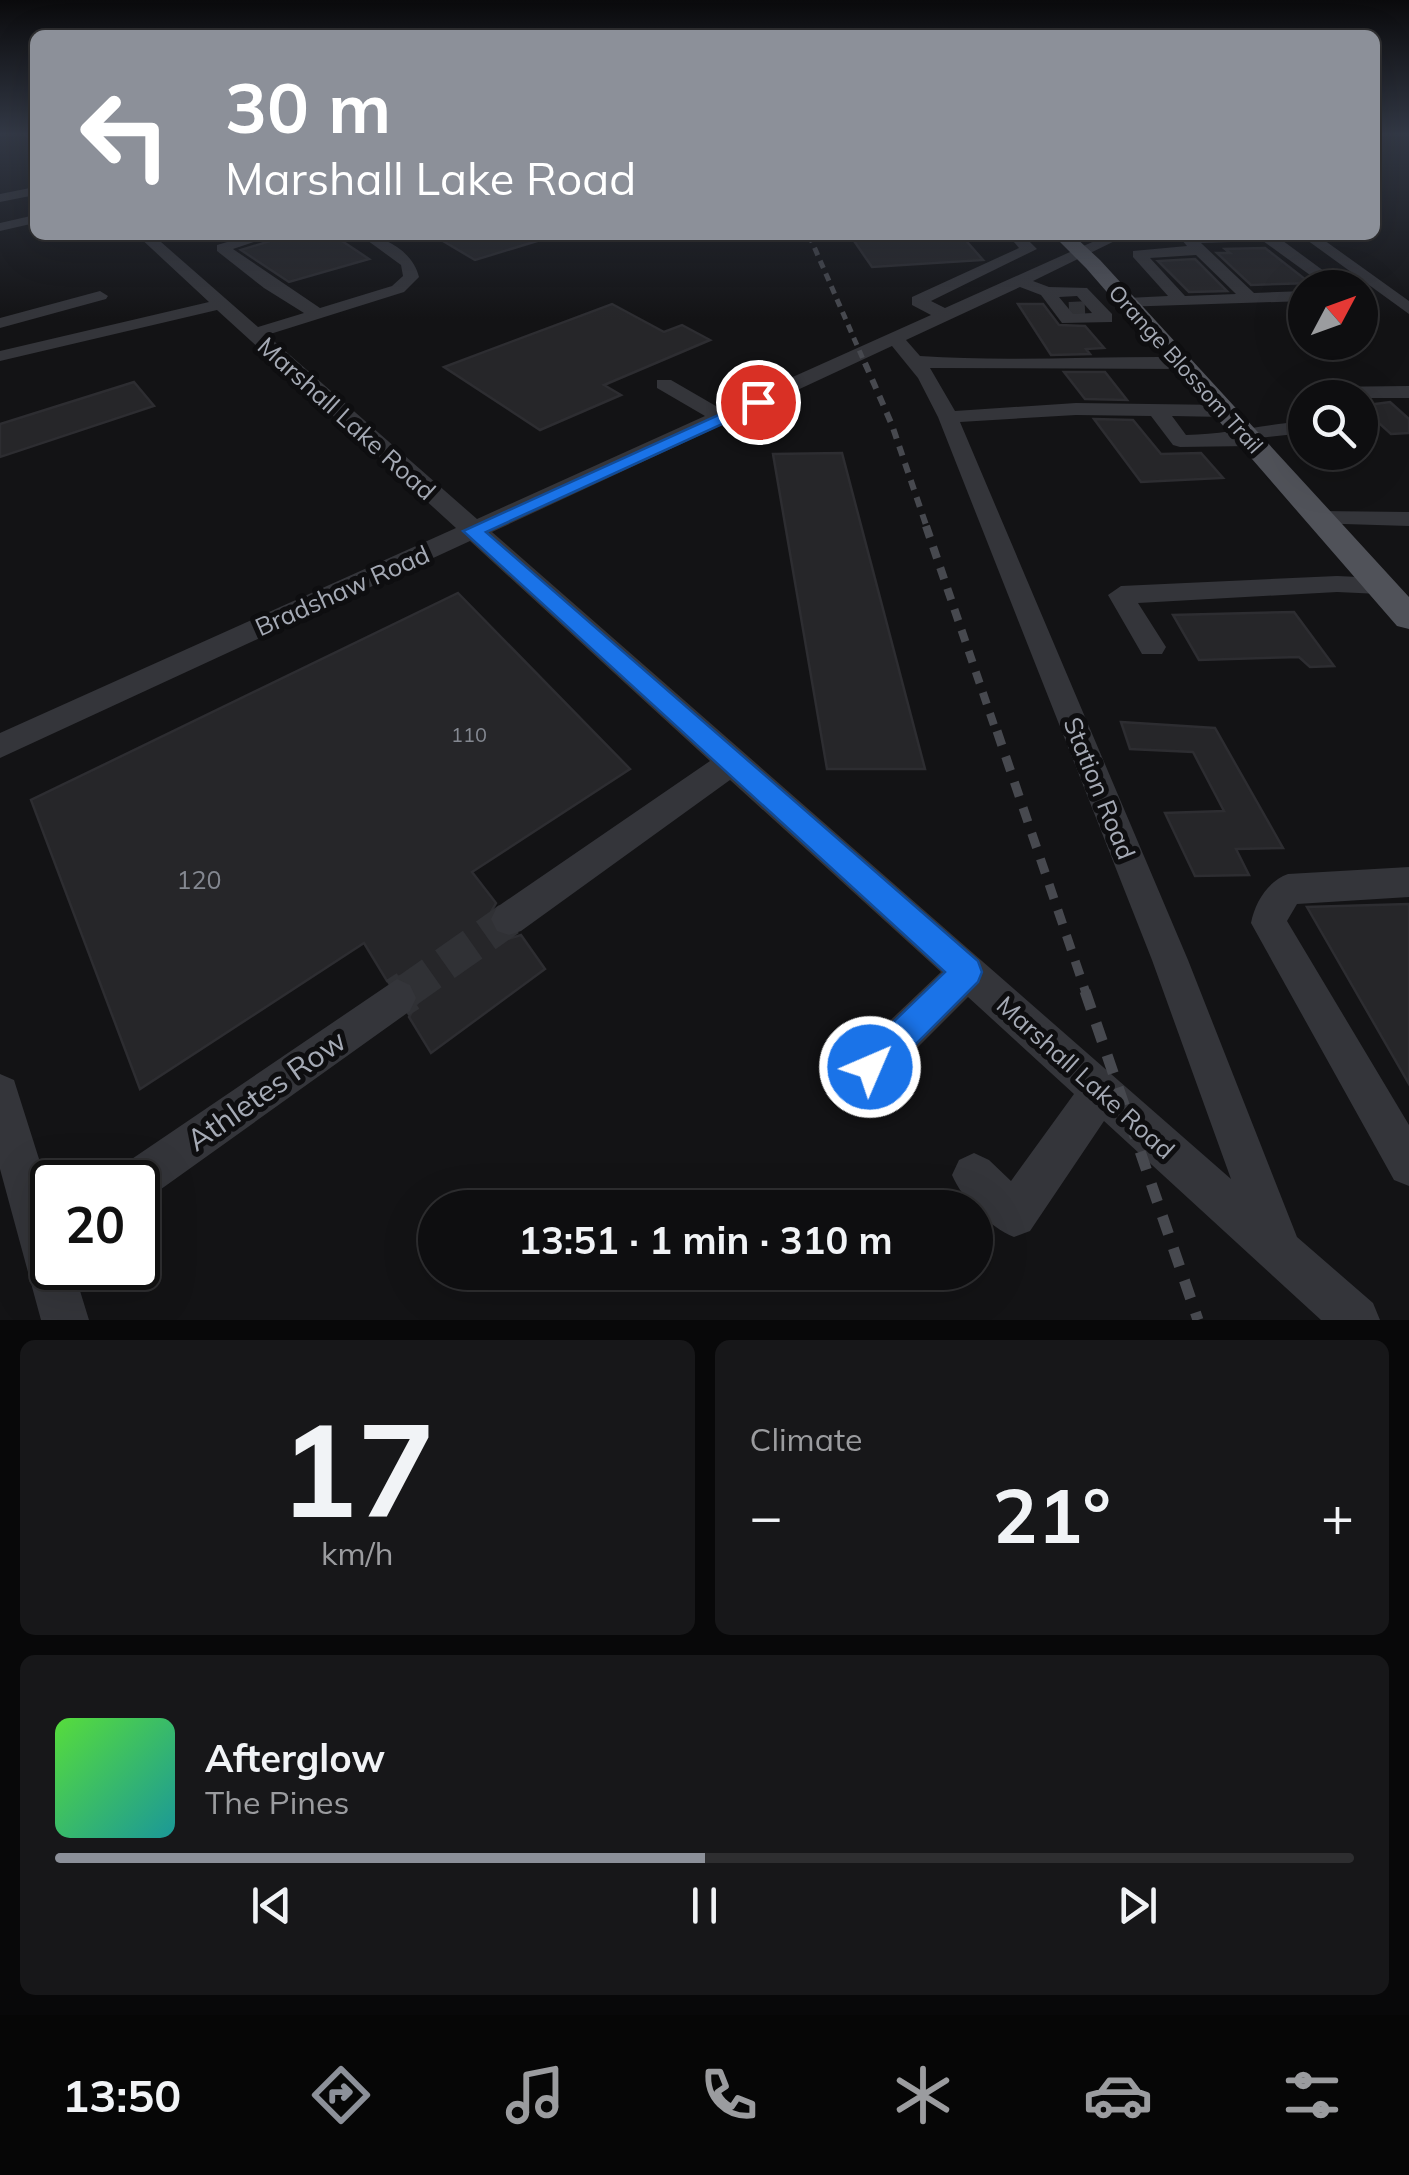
<!DOCTYPE html>
<meta charset="utf-8">
<style>
:root{--surface:#0e0e10;--page:#171719;--text:#f1f3f6;--muted:#9b9c9f;--line:#2e2e30;--accent:#8c9099}
body{margin:0;font-family:Mulish,sans-serif;background:var(--page);color:var(--text);height:100vh;display:flex;flex-direction:column;font-size:38px;white-space:nowrap}
*{box-sizing:border-box;margin:0}
p{font-size:32px;color:var(--muted)}
.icon{flex:none;width:55px;height:55px;fill:none;stroke:currentColor;stroke-width:2;stroke-linecap:round;stroke-linejoin:round}
.map{position:relative;height:1320px;overflow:hidden}
.details{display:flex;flex-direction:column;gap:20px;padding:20px;background:#080809;flex:1}
.details>*{flex:none}
.banner{position:absolute;left:30px;top:30px;width:1350px;height:210px;border-radius:15px;box-shadow:0 10px 40px #0002,0 0 0 2px var(--line);background:#8c9099;color:#fff;overflow:hidden}
.needle{width:65px;rotate:49deg}
.tools{position:absolute;left:1288px;top:270px;display:grid;gap:20px}
.tools a{display:grid;place-items:center;width:90px;height:90px;border-radius:50%;background:var(--surface);box-shadow:0 10px 40px #0002,0 0 0 2px var(--line);font-size:50px}
.speed{position:absolute;left:30px;top:1160px;display:flex;gap:20px;font-size:50px;font-weight:700;text-align:center}
.speed>*{display:grid;place-content:center;width:130px;height:130px;border-radius:50%;background:var(--surface);box-shadow:0 10px 40px #0002,0 0 0 2px var(--line);line-height:1}
.speed .limit{border:5px solid #111;border-radius:15px;background:#fff;color:#111}
.pin{position:absolute;display:grid;place-items:center;width:85px;height:85px;color:#fff;margin:-42px;border:5px solid #fff;border-radius:50%;box-shadow:0 2px 10px #0007}
.me{position:absolute;width:110px;margin:-55px;rotate:45deg;stroke-linejoin:round;filter:drop-shadow(0 0 8px #0008)}
.turn{display:flex;align-items:center;gap:35px;height:210px;padding:0 30px;font-size:45px}
.turn .icon{width:130px;height:130px;stroke-width:2.5}
.turn b{display:block;font-size:70px;line-height:85px}
.big{font-size:75px;font-weight:700;line-height:1.1}
.details .widget{flex:1;display:flex;flex-direction:column;justify-content:center;gap:15px;min-width:0;padding:0 35px;border-radius:15px;background:var(--page)}
.details .dial{align-items:center;gap:0}
.dial b{font-size:130px;line-height:1}
.song{display:flex;align-items:center;gap:30px}
.cover{width:120px;height:120px;border-radius:15px;background:linear-gradient(135deg,hsl(110 70% 55%),hsl(180 70% 35%))}
.played{height:10px;border-radius:5px;background:linear-gradient(90deg,var(--accent) 50%,var(--line) 50%)}
.keys{display:flex;justify-content:space-around;direction:ltr}
.heat{display:flex;justify-content:space-between;align-items:center;font-size:55px;direction:ltr}
.details .tiles{flex:1;display:grid;gap:20px;grid-template-columns:1fr 1fr}
.widget:last-child{grid-column:span 2}
.trip{position:absolute;left:418px;top:1190px;width:575px;height:100px;border-radius:50px;background:var(--surface);box-shadow:0 10px 40px #0002,0 0 0 2px var(--line);font-weight:700;line-height:100px;text-align:center}
.dock{display:flex;height:160px;justify-content:space-around;align-items:center;background:#060606;color:var(--muted)}
.dock .icon{width:70px;height:70px}
.dock .active{color:var(--accent)}
.dock b{font-size:45px;color:var(--text)}
.map>svg:first-child{display:block}
.building{fill:#262629;stroke:#2d2d31;stroke-width:2.5}
.lines{fill:none;stroke-linecap:round;stroke-linejoin:round}
.minor-tunnel-far2{stroke:#303135;stroke-width:16;stroke-dasharray:16 9;stroke-linecap:butt}
.minor-tunnel-far1{stroke:#303135;stroke-width:34;stroke-dasharray:34 16;stroke-linecap:butt}
.minor-tunnel{stroke:#303135;stroke-width:42;stroke-dasharray:42 21;stroke-linecap:butt}
.minor{fill:#34353a;fill-rule:evenodd}
.major{fill:#505259;fill-rule:evenodd}
.rail-far4{stroke:#47494f;stroke-width:5;stroke-dasharray:8 6;stroke-linecap:butt}
.rail-far3{stroke:#47494f;stroke-width:6;stroke-dasharray:10 8;stroke-linecap:butt}
.rail-far2{stroke:#47494f;stroke-width:8;stroke-dasharray:12 10;stroke-linecap:butt}
.rail-far1{stroke:#47494f;stroke-width:9;stroke-dasharray:15 12;stroke-linecap:butt}
.rail{stroke:#47494f;stroke-width:11;stroke-dasharray:19 15;stroke-linecap:butt}
.route{fill:#1a73e8;stroke:#114b97;stroke-width:2.5}
.labels{text-anchor:middle;dominant-baseline:central;stroke-width:10;stroke-linejoin:round;paint-order:stroke}
.number-label{font-size:20px;fill:#848891}
.far-street-label{font-size:22px;fill:#a5aab5;stroke:#0e0e10}
.street-label{font-size:25px;fill:#a5aab5;stroke:#0e0e10}
.near-number-label{font-size:25px;fill:#848891}
.near-street-label{font-size:30px;fill:#a5aab5;stroke:#0e0e10}
</style>
<div class="map">
<svg width="1409" height="1320" viewBox="0 0 1409 1320">
<rect width="100%" height="100%" fill="#131315"/>
<path class="building" d="M289,235H333L369,259L289,282L241,250Z
M433,235H537V241L475,260Z
M850,235H961L983,260L872,267Z
M1265,248L1310,283L1251,285L1217,253H1230L1225,249Z
M1195,259L1227,291L1189,292L1158,261Z
M612,304L664,332L682,325L710,340L604,385L621,395L540,430L444,367Z
M1018,304H1043L1059,325L1085,326L1104,348L1086,349L1090,354L1051,355Z
M1064,372H1105L1127,400L1085,399Z
M134,382L154,406L0,457V424Z
M1390,402L1409,419V433L1391,434L1360,406Z
M1094,419L1133,420L1161,454L1201,453L1223,478L1141,482Z
M842,453L925,769H827L773,454Z
M458,593L630,769L472,872L496,903L488,917L494,933L508,939L521,935L545,969L431,1053L409,1017L419,1000L413,983L399,976L387,981L364,943L140,1089L31,800Z
M1294,612L1334,666L1310,667L1299,657L1199,660L1173,615Z
M1121,722L1215,728L1283,848L1236,849L1249,875L1195,876L1165,813L1224,811L1193,752L1130,749Z
M1409,904V1084L1307,907Z"/>
<g class="lines">
<path class="minor-tunnel-far2" d="M1069,310L1090,309"/>
<path class="minor-tunnel-far1" d="M404,993L509,919"/>
<path class="minor-tunnel" d="M397,998L408,991"/>
<path class="minor" d="M24,135H35V143Z
M35,187V195L0,202V194Z
M35,215V223L0,231V223Z
M137,235H153L258,327L304,313L264,288L217,251V245L251,235H274L233,249L320,308L392,286L403,276L401,265L360,235C385,235 413,252 419,277L404,292L267,335L477,519L705,416L657,388V380H671L721,409L931,315L912,305V297L1019,248L1008,235H1023L1037,249L931,301L945,308L1108,235H1127L1033,281L1049,287L1087,288L1112,314V322L1062,323L1041,295L1020,287L906,340L920,356C1006,362 1094,356 1181,357L1190,363L1181,369L930,368L955,411L1076,403L1224,405L1234,411L1224,417L1172,416L1186,435C1228,434 1261,425 1305,421V433L1259,438L1257,444L1250,446L1180,447L1173,445L1151,416L1076,415L960,422L1188,960L1297,1237L1373,1303L1380,1320H1321L1104,1121L1030,1231L1014,1237C989,1227 963,1200 952,1175L959,1160L974,1153L989,1160L1011,1181L1074,1094L968,997L884,1081L870,1087L856,1081L850,1067L856,1053L941,972L730,780L521,931L509,935L497,931L491,919L497,907L710,761L470,541L0,758V733L456,528L217,310L0,361V351L209,302ZM1077,296L1092,313L1073,314L1059,297ZM892,346L918,378L938,417L1152,960L1231,1179L492,532Z
M1186,235H1275L1347,288H1328L1263,241L1201,243L1254,293L1305,291V301L1121,307V299L1127,298L1168,296L1133,257V251L1187,246L1181,239ZM1196,255L1236,294L1185,296L1150,258Z
M1300,235H1317L1409,301V314Z
M100,291L108,296L106,299L0,328V318Z
M1409,386V398H1314L1311,393L1321,387Z
M1319,511L1409,512V526L1311,523L1307,518Z
M1337,576L1380,578L1393,586L1380,594L1337,592L1138,603L1166,647L1162,654H1142L1108,595L1121,586Z
M1409,867V897L1297,904L1287,921L1409,1125V1186L1394,1180L1251,923C1255,902 1268,881 1288,874Z
M397,979L410,985L416,998L410,1011L150,1197L138,1203V1182H114L120,1167Z
M0,1074L14,1080L52,1200V1268H73L89,1320H41L0,1169Z"/>
<path class="major" d="M1053,235H1073L1100,260L1409,597V629L1397,626L1086,268Z"/>
<path class="rail-far4" d="M809,235L866,366"/>
<path class="rail-far3" d="M865,363L892,425L927,528"/>
<path class="rail-far2" d="M926,526L997,734"/>
<path class="rail-far1" d="M997,731L1086,993"/>
<path class="rail" d="M1085,991L1198,1320"/>
</g>
<linearGradient id="sky" x2="0" y2="1"><stop stop-color="#0a0a0c"/><stop offset="0.42" stop-color="#333946"/><stop offset="1" stop-color="#333946" stop-opacity="0"/></linearGradient>
<rect width="1409" height="319" fill="url(#sky)"/>
<path class="route" d="M758,397L764,398V405L486,532L978,961L982,972L978,982L882,1078L870,1083L859,1078L854,1067L859,1055L945,972L463,531Z"/>
<g class="labels">
<g class="number-label">
<text x="469" y="734">110</text>
</g>
<g class="far-street-label">
<text transform="translate(1186 369) rotate(48)">Orange Blossom Trail</text>
</g>
<g class="street-label">
<text transform="translate(347 418) rotate(42)">Marshall Lake Road</text>
<text transform="translate(342 590) rotate(-24)">Bradshaw Road</text>
<text transform="translate(1100 788) rotate(68)">Station Road</text>
<text transform="translate(1086 1077) rotate(42)">Marshall Lake Road</text>
</g>
<g class="near-number-label">
<text x="199" y="879">120</text>
</g>
<g class="near-street-label">
<text transform="translate(266 1090) rotate(-35)">Athletes Row</text>
</g>
</g>
</svg>
<div class="tools">
<a><svg class="needle" viewBox="-14 -14 28 28"><path d="M0-13l5 13h-10z" fill="#e53935"/><path d="M0 13l5-13h-10z" fill="#9b9c9f"/></svg></a>
<a><svg class="icon" aria-label="search" viewBox="0 0 24 24"><circle cx="10" cy="10" r="6"/><path d="M15 15l6 6"/></svg></a>
</div>
<div class="speed"><div class="limit">20</div></div>
<div class="pin" style="left:758px;top:402px;background:#d93025"><svg class="icon" aria-label="arrive" viewBox="0 0 24 24"><path d="M6 21V4h12l-3 4 3 4H6"/></svg></div>
<svg class="me" style="left:870px;top:1067px" viewBox="-20 -20 40 40"><circle r="17" fill="#1a73e8" stroke="#fff" stroke-width="3"/><path d="M0-11L8 9 0 5-8 9z" fill="#fff"/></svg>
<div class="trip">13:51 · 1 min · 310 m</div>
<div class="banner">
<div class="turn"><svg class="icon" aria-label="left" viewBox="0 0 24 24"><path d="M17 20v-9H6M10 6l-5 5 5 5"/></svg><div><b>30 m</b>Marshall Lake Road</div></div>
</div>
</div>
<section class="details">
<div class="tiles">
<div class="widget dial"><b>17</b><p>km/h</p></div>
<div class="widget"><p>Climate</p>
<div class="heat"><a>−</a><b class="big">21°</b><a>+</a></div>
</div>
<div class="widget">
<div class="song"><i class="cover"></i><div><b>Afterglow</b><p>The Pines</p></div></div>
<div class="played"></div>
<div class="keys"><svg class="icon" aria-label="previous" viewBox="0 0 24 24"><path d="M18 5L8 12l10 7zM5 5v14"/></svg><svg class="icon" aria-label="pause" viewBox="0 0 24 24"><path d="M8 5v14M16 5v14"/></svg><svg class="icon" aria-label="next" viewBox="0 0 24 24"><path d="M6 5l10 7-10 7zM19 5v14"/></svg></div>
</div>
</div>
</section>
<nav class="dock">
<b>13:50</b>
<svg class="icon active" aria-label="directions" viewBox="0 0 24 24"><path d="M12 3l9 9-9 9-9-9zM9 14v-3h6M13 9l2 2-2 2"/></svg>
<svg class="icon" aria-label="music" viewBox="0 0 24 24"><path d="M9 18V5l10-2v13"/><circle cx="6" cy="18" r="3"/><circle cx="16" cy="16" r="3"/></svg>
<svg class="icon" aria-label="phone" viewBox="0 0 24 24"><path d="M5 4h4l2 5-3 2q2 4 5 5l2-3 5 2v4C11 20 4 13 5 4z"/></svg>
<svg class="icon" aria-label="climate" viewBox="0 0 24 24"><path d="M12 3v18M4 7l16 10M4 17L20 7"/></svg>
<svg class="icon" aria-label="car" viewBox="0 0 24 24"><path d="M5 17H2v-5l4-1 3-4h7l3 4 3 1v5h-3M9 17h6M6 11h13"/><circle cx="7" cy="17" r="2"/><circle cx="17" cy="17" r="2"/></svg>
<svg class="icon" aria-label="filters" viewBox="0 0 24 24"><path d="M4 7h16M4 17h16"/><circle cx="9" cy="7" r="2"/><circle cx="15" cy="17" r="2"/></svg>
</nav>
